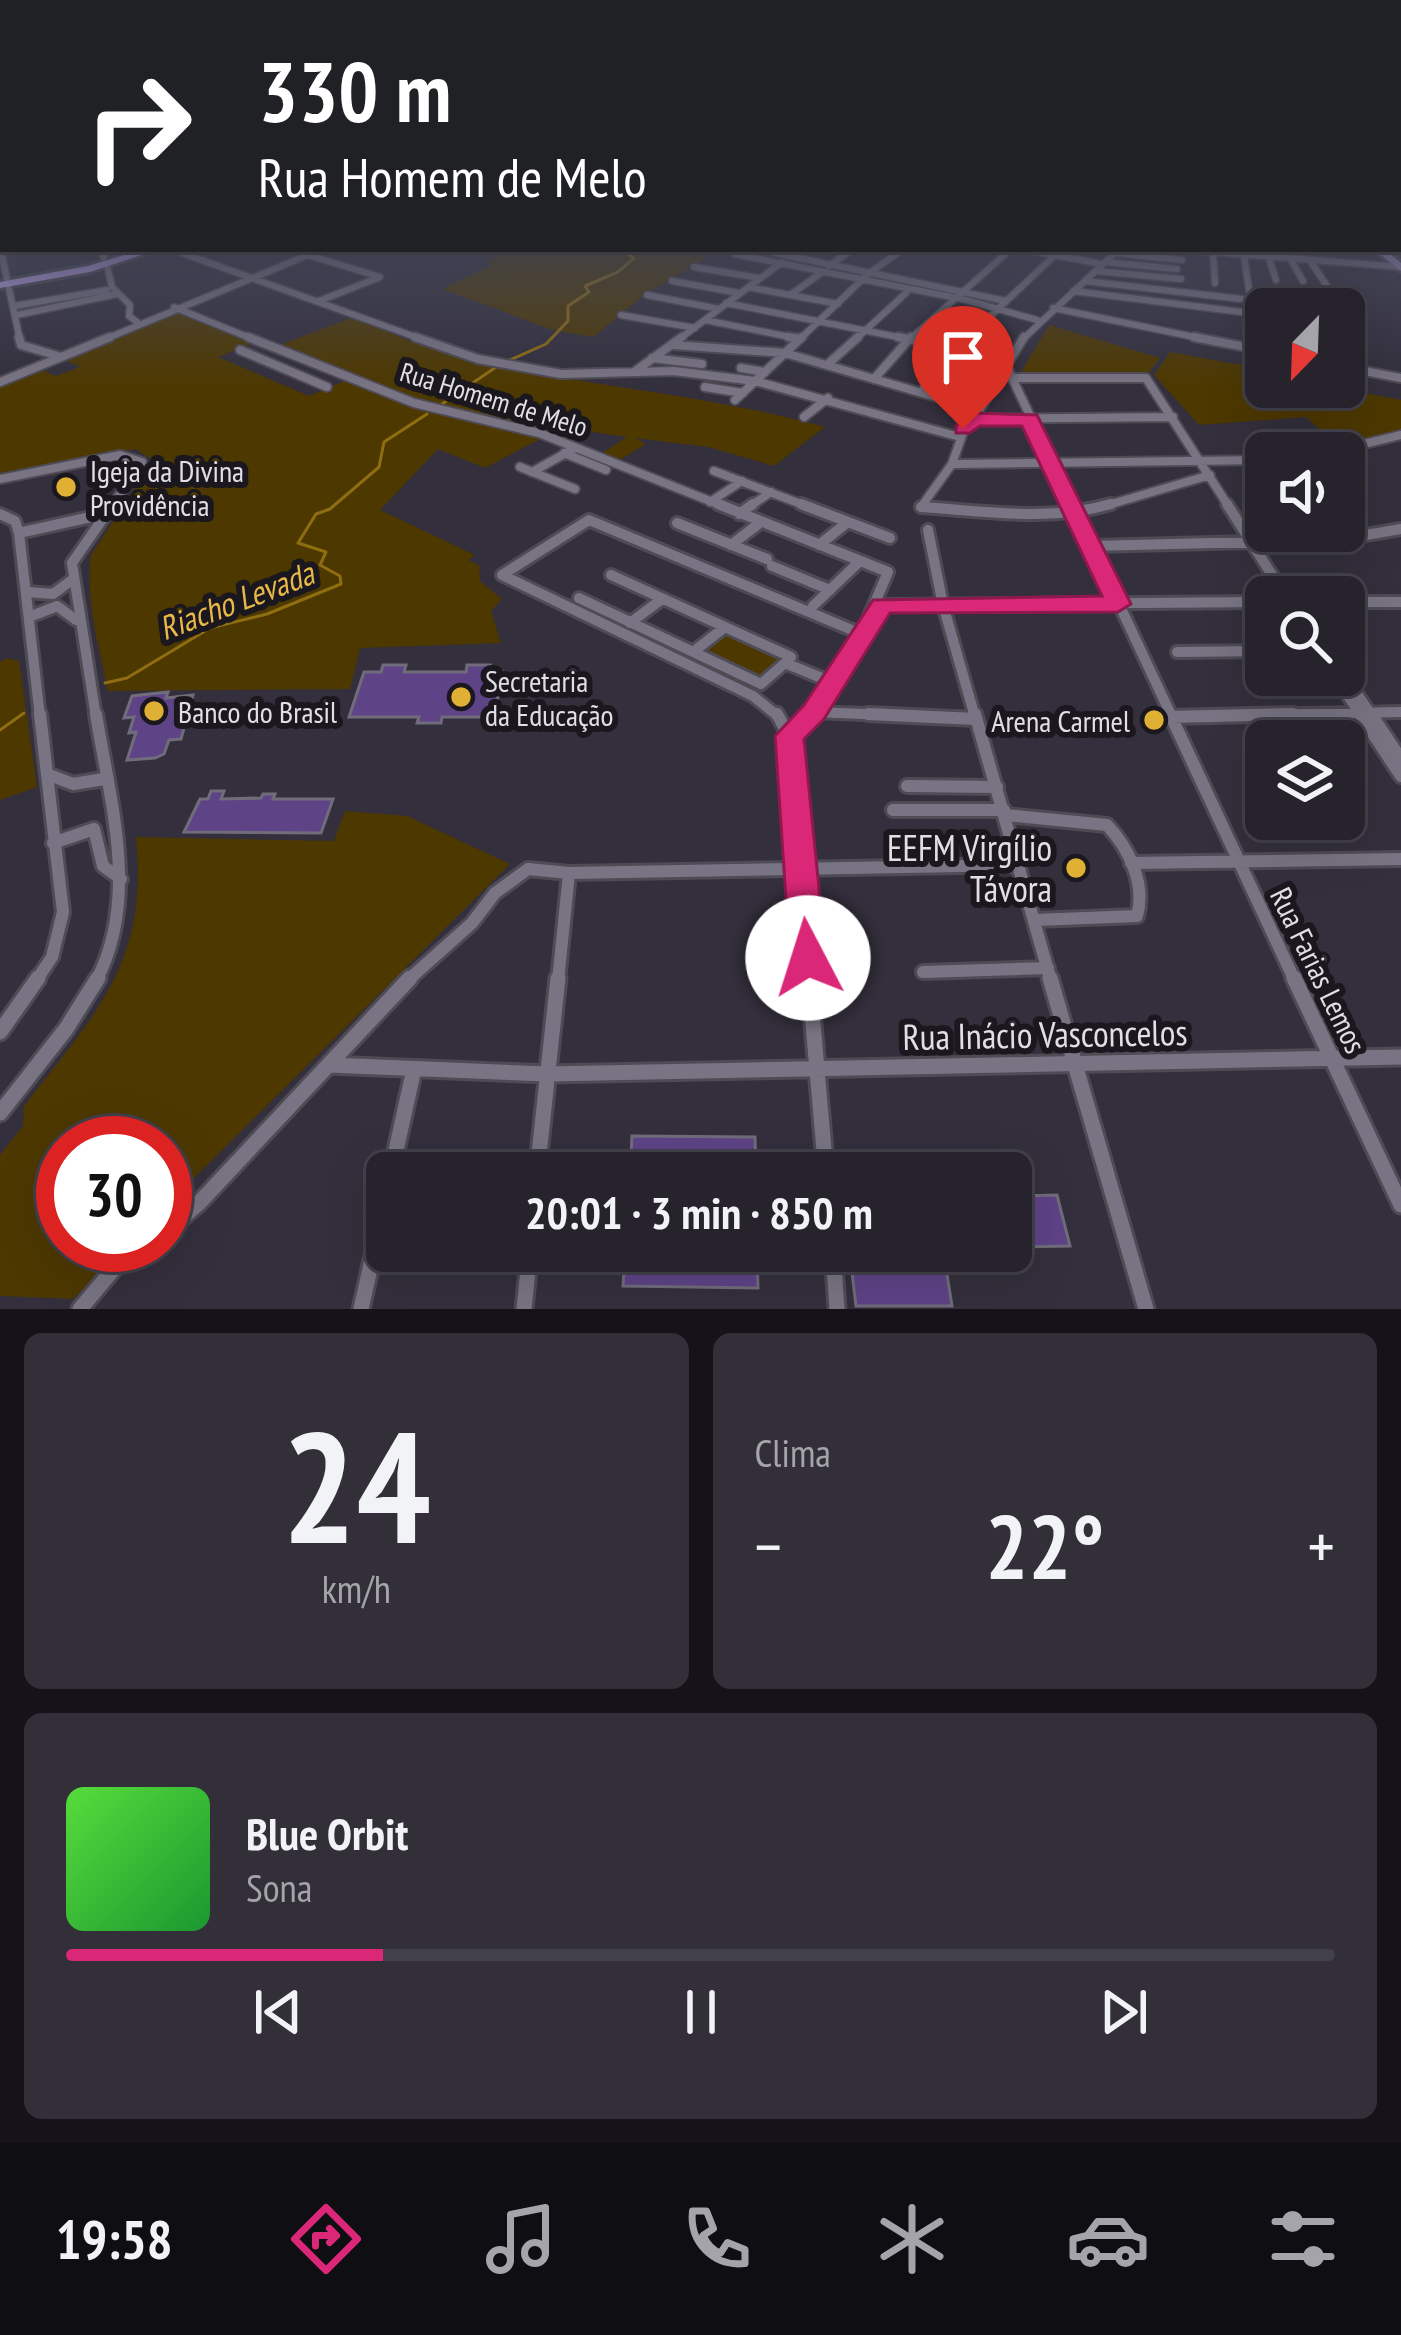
<!DOCTYPE html>
<html lang="pt">
<meta charset="utf-8">
<style>
:root{--surface:#26232d;--page:#322f39;--text:#f1f3f6;--muted:#a4a4aa;--line:#424049;--accent:#db2777}
body{margin:0;font-family:"PT Sans Narrow",sans-serif;background:var(--page);color:var(--text);height:100vh;display:flex;flex-direction:column;font-size:45px;white-space:nowrap}
*{box-sizing:border-box;margin:0}
p{font-size:39px;color:var(--muted)}
.icon{flex:none;width:66px;height:66px;fill:none;stroke:currentColor;stroke-width:2;stroke-linecap:round;stroke-linejoin:round}
.map{position:relative;height:1309px;overflow:hidden}
.drawer{display:flex;flex-direction:column;gap:24px;padding:24px;background:#151319;flex:1}
.drawer>*{flex:none}
.guide{position:absolute;left:0px;top:0px;width:1401px;height:252px;box-shadow:0 12px 48px #0002,0 0 0 3px var(--line);background:#202124;color:#fff;overflow:hidden}
.needle{width:78px;rotate:203deg}
.buttons{position:absolute;left:1245px;top:288px;display:grid;gap:24px}
.buttons a{display:grid;place-items:center;width:120px;height:120px;border-radius:18px;background:var(--surface);box-shadow:0 12px 48px #0002,0 0 0 3px var(--line);font-size:60px}
.speed{position:absolute;left:36px;top:1116px;display:flex;gap:24px;font-size:60px;font-weight:700;text-align:center}
.speed>*{display:grid;place-content:center;width:156px;height:156px;border-radius:50%;background:var(--surface);box-shadow:0 12px 48px #0002,0 0 0 3px var(--line);line-height:1}
.speed .limit{border:18px solid #d22;background:#fff;color:#111}
.pin{position:absolute;display:grid;place-items:center;width:102px;height:102px;color:#fff;margin:-123px -51px;border-radius:50% 50% 50% 0;rotate:-45deg;box-shadow:0 0 12px #0007}
.pin .icon{rotate:45deg}
.me{position:absolute;width:132px;margin:-66px;rotate:355deg;stroke-linejoin:round;filter:drop-shadow(0 0 9px #0008)}
.turn{display:flex;align-items:center;gap:42px;height:252px;padding:0 60px;font-size:54px}
.turn .icon{width:156px;height:156px;stroke-width:2.5}
.turn b{display:block;font-size:84px;line-height:102px}
.big{font-size:90px;font-weight:800;line-height:1.1}
.drawer .card{flex:1;display:flex;flex-direction:column;justify-content:center;gap:18px;min-width:0;padding:0 42px;border-radius:18px;background:var(--page)}
.drawer .dial{align-items:center;gap:0}
.dial b{font-size:156px;line-height:1}
.song{display:flex;align-items:center;gap:36px}
.cover{width:144px;height:144px;border-radius:18px;background:linear-gradient(135deg,hsl(110 70% 55%),hsl(130 70% 35%))}
.played{height:12px;border-radius:6px;background:linear-gradient(90deg,var(--accent) 25%,var(--line) 25%)}
.keys{display:flex;justify-content:space-around;direction:ltr}
.heat{display:flex;justify-content:space-between;align-items:center;font-size:66px;direction:ltr}
.drawer .tiles{flex:1;display:grid;gap:24px;grid-template-columns:1fr 1fr}
.card:last-child{grid-column:span 2}
.trip{position:absolute;left:366px;top:1152px;width:666px;height:120px;border-radius:18px;background:var(--surface);box-shadow:0 12px 48px #0002,0 0 0 3px var(--line);font-weight:800;line-height:120px;text-align:center}
.tab-bar{display:flex;height:192px;justify-content:space-around;align-items:center;background:#0f0e12;color:var(--muted)}
.tab-bar .icon{width:84px;height:84px}
.tab-bar .on{color:var(--accent)}
.tab-bar b{font-size:54px;color:var(--text)}
.map>svg:first-child{display:block}
.green{fill:#4d3800}
.lines{fill:none;stroke-linecap:round;stroke-linejoin:round}
.stream{stroke:#8f6d11;stroke-width:3}
.building{fill:#5e4386;stroke:#716c7b;stroke-width:3}
.street-far4-casing{stroke:#4e4b55;stroke-width:9}
.street-far3-casing{stroke:#4e4b55;stroke-width:12}
.street-far2-casing{stroke:#4e4b55;stroke-width:16}
.street-far1-casing{stroke:#4e4b55;stroke-width:18}
.street-casing{stroke:#4e4b55;stroke-width:21}
.primary-casing{stroke:#4e4b55;stroke-width:6}
.highway-casing{stroke:#4e4b55;stroke-width:6}
.street-far4{stroke:#797483;stroke-width:6}
.street-far3{stroke:#797483;stroke-width:8}
.street-far2{stroke:#797483;stroke-width:10}
.street-far1{stroke:#797483;stroke-width:12}
.street{stroke:#797483;stroke-width:15}
.primary{fill:#a391c3;fill-rule:evenodd}
.highway{fill:#bfa5ee;fill-rule:evenodd}
.route{fill:#db2777;stroke:#8e194d;stroke-width:3}
.poi-dot{fill:#e0b034;stroke:#1a181e;stroke-width:4.5}
.labels{text-anchor:middle;dominant-baseline:central;stroke-width:12;stroke-linejoin:round;paint-order:stroke}
.far-street-label{font-size:27px;fill:#e1dee6;stroke:#1a181e}
.poi-label{font-size:30px;fill:#e1dee6;stroke:#1a181e;text-anchor:start}
.street-label{font-size:30px;fill:#e1dee6;stroke:#1a181e}
.water-label{font-size:33px;font-style:italic;fill:#e8b947;stroke:#1a181e}
.near-poi-label{font-size:36px;fill:#e1dee6;stroke:#1a181e;text-anchor:end}
.near-street-label{font-size:36px;fill:#e1dee6;stroke:#1a181e}
</style>
<div class="map">
<svg width="1401" height="1309" viewBox="0 0 1401 1309">
<rect width="100%" height="100%" fill="#332f3c"/>
<path class="green" d="M492,249H720L643,296L593,337L553,330L442,289L492,265L486,261L501,253Z
M170,310L253,343L218,357L309,396L356,376L280,345L351,318C388,331 425,349 463,358C583,386 706,394 825,427L774,466L708,447L635,438L646,444L618,461L601,454L627,437L523,422L540,439L485,468L438,449L380,510L475,555L468,560L479,565L480,581L502,599L491,611L501,643L360,648L350,689L108,691C99,647 85,599 91,555L153,460L135,449L0,473V386L40,369L56,376L80,367L61,358Z
M1049,325L1160,358L1146,376L1026,377L1022,370Z
M1248,351L1266,355V387H1335L1401,400V430L1337,446L1306,417L1199,425L1154,375L1170,352L1241,365Z
M725,632L784,658L760,679L701,651Z
M6,658L19,661L37,787L0,800V662Z
M345,811L407,816L510,864L165,1207V1143H63V1245H127L73,1299L0,1296V1155L23,1126L24,1106C96,1013 149,962 136,837L334,841Z"/>
<g class="lines">
<path class="stream" d="M508,361L546,344L568,321V306L589,292L585,286L618,272L634,258L625,252L629,249
M442,404L496,367
M105,683L127,678L210,628L267,614L341,584L340,576L320,565L326,552L298,543L316,514L330,509L379,467L384,442L427,414
M0,730L24,713"/>
</g>
<path class="building" d="M383,665H406L404,672H466L467,665H490L488,672H503L494,717H442L441,723H417L419,717H349L364,672H381Z
M168,692L166,698L193,695L181,739L169,740L164,754L155,758L127,760L136,732L129,733L134,717L124,718L132,696Z
M211,791H224L221,799L261,798L263,794H275L273,799H333L321,833L184,832L200,799H208Z
M632,1136L755,1137L756,1173H630Z
M1057,1195L1070,1246L1011,1247V1196Z
M625,1251H757L758,1288L623,1286Z
M944,1255L952,1306H856L850,1256Z"/>
<g class="lines">
<defs>
<path id="street-far4" d="M0,246L7,279
M100,249L104,258
M171,249L424,340
M756,249L1006,301
M1022,249L1102,264
M1174,249L1401,267
M1114,253L1182,260
M1213,253L1215,283
M734,254L962,299L1037,320
M1244,256L1251,303
M1269,258L1276,280
M1291,260L1303,281
M1105,262L1177,269
M1311,262L1327,286
M107,265L112,287L130,305L129,316L137,322
M829,266L853,249
M694,267L759,278
M1096,271L1181,279
M672,281L739,293
M1085,281L1250,300
M8,284L20,340
M748,287L838,304
M1073,291L1266,315
M647,295L719,309
M790,295L821,273
M726,303L913,340
M14,306L107,290
M174,307L255,340
M1053,308L1209,340
M1253,313L1256,332
M17,315L117,294
M621,315L695,328
M705,320L800,339
M1344,333L1346,340
M103,340L308,255L380,277L319,301
M678,340L782,262
M799,340L868,274L903,249
M855,340L907,292
M909,340L1011,249
M965,340L1055,255
M1022,340L1119,249"/>
<path id="street-far3" d="M19,337L21,345L58,356
M248,337L414,403L539,433L725,507
M415,337L478,359L561,374L674,371L755,381L960,437
M788,337L800,339
M898,337L977,352
M1194,337L1266,351
M1345,337L1349,350
M674,345L785,353L936,397
M240,350L327,387
M652,358L702,364
M828,364L858,337
M1007,367L1073,507
M1344,367L1401,378
M741,368L765,372
M634,372L682,337
M1012,378H1146L1229,507
M874,379L911,337
M0,382L110,337
M705,387L743,393
M921,392L968,337
M735,400L802,337
M804,417L828,398
M974,419L1173,417
M564,453L606,470
M1327,453L1401,435
M952,464L1266,460
M520,467L575,489
M714,471L809,507
M532,472L575,448
M0,479L120,455L142,462L111,507
M710,502L742,481
M749,507L771,492
M921,507L952,464L966,424L974,419L1024,337
M1101,507L1210,475"/>
<path id="street-far2" d="M718,504L888,572L850,661L807,717
M801,504L890,538
M1072,504L1172,717
M1227,504L1286,597
M921,507C983,511 1050,522 1111,504
M0,514L15,521L19,533L40,717
M739,514L753,504
M677,523L767,559
M928,530L943,605L975,717
M19,533L104,514
M731,545L761,522
M819,545L848,522
M1092,546L1337,540L1401,529
M772,566L830,590
M502,575L589,520L864,635
M502,575L753,696L779,717
M611,575L791,657L785,663
M28,592L53,594L72,580
M579,598L761,684L785,663L834,683
M1344,602H1401
M882,605L1266,602
M813,606L860,561
M29,617L57,606L76,620
M630,623L662,599
M693,652L725,627
M1177,652L1266,651
M1334,675L1362,717
M1344,675L1373,717
M814,712L937,717
M96,717L72,563L113,504
M1168,717L1401,712"/>
<path id="street-far1" d="M96,714C110,802 140,898 96,981
M777,714L789,736
M868,714L976,719
M975,714L1051,981
M1170,714L1295,981
M1360,714L1401,776
M1371,714L1401,759
M1168,717L1293,714
M47,774L73,784L104,779
M907,786L997,787
M893,810H1004
M1005,815L1107,825C1129,848 1146,884 1137,916L1035,920
M53,843L94,829L103,866L121,879
M1131,863L1401,859
M923,972L1048,968
M36,981L52,957L63,912L40,714
M407,981L472,923L495,893L528,869L569,873L1018,865
M558,981L569,873
M810,981L789,736L811,714"/>
<path id="street" d="M809,978L826,1173
M1050,978L1146,1309
M1294,978L1401,1205
M0,1032L38,978
M330,1065L547,1074L1401,1057
M0,1113L66,1029L98,978
M391,1173L414,1069
M537,1173L558,978
M165,1232L198,1204L410,978
M833,1251L837,1309
M80,1309L117,1265L146,1245
M361,1309L387,1193
M524,1309L530,1251"/>
<path id="primary" d="M1373,249H1384L1401,263V271Z"/>
<path id="highway" d="M144,249H160L90,272L0,288V282L88,266Z"/>
</defs>
<use href="#street-far4" class="street-far4-casing"/>
<use href="#street-far3" class="street-far3-casing"/>
<use href="#street-far2" class="street-far2-casing"/>
<use href="#street-far1" class="street-far1-casing"/>
<use href="#street" class="street-casing"/>
<use href="#primary" class="primary-casing"/>
<use href="#highway" class="highway-casing"/>
<use href="#street-far4" class="street-far4"/>
<use href="#street-far3" class="street-far3"/>
<use href="#street-far2" class="street-far2"/>
<use href="#street-far1" class="street-far1"/>
<use href="#street" class="street"/>
<use href="#primary" class="primary"/>
<use href="#highway" class="highway"/>
</g>
<linearGradient id="sky" x2="0" y2="1"><stop stop-color="#1c1a21"/><stop offset="0.53" stop-color="#4a4d61"/><stop offset="1" stop-color="#4a4d61" stop-opacity="0"/></linearGradient>
<rect width="1401" height="387" fill="url(#sky)"/>
<path class="route" d="M974,413L1037,415L1131,604L1118,612L890,613L824,719L804,739L826,958L821,968L808,972L795,968L790,958L775,736L804,705L873,600L1102,596L1022,426H980L970,433H956V425Z"/>
<g class="poi-dot">
<circle cx="66" cy="487" r="12"/>
<circle cx="461" cy="697" r="12"/>
<circle cx="154" cy="711" r="12"/>
<circle cx="1154" cy="720" r="12"/>
<circle cx="1076" cy="868" r="12"/>
</g>
<g class="labels">
<g class="far-street-label">
<text transform="translate(494 399) rotate(17)">Rua Homem de Melo</text>
</g>
<g class="poi-label">
<text x="90" y="470">Igeja da Divina<tspan x="90" dy="34">Providência</tspan></text>
<text x="485" y="680">Secretaria<tspan x="485" dy="34">da Educação</tspan></text>
<text x="178" y="711">Banco do Brasil</text>
<text x="1130" y="720" text-anchor="end">Arena Carmel</text>
</g>
<g class="street-label">
<text transform="translate(1319 970) rotate(64)">Rua Farias Lemos</text>
</g>
<g class="water-label">
<text transform="translate(236 600) rotate(-21)">Riacho Levada</text>
</g>
<g class="near-poi-label">
<text x="1052" y="847">EEFM Virgílio<tspan x="1052" dy="41">Távora</tspan></text>
</g>
<g class="near-street-label">
<text transform="translate(1045 1034) rotate(-1)">Rua Inácio Vasconcelos</text>
</g>
</g>
</svg>
<div class="buttons">
<a><svg class="needle" viewBox="-14 -14 28 28"><path d="M0-13l5 13h-10z" fill="#e53935"/><path d="M0 13l5-13h-10z" fill="#a4a4aa"/></svg></a>
<a><svg class="icon" aria-label="sound" viewBox="0 0 24 24"><path d="M4 9h4l5-4v14l-5-4H4zM17 9q2 3 0 6"/></svg></a>
<a><svg class="icon" aria-label="search" viewBox="0 0 24 24"><circle cx="10" cy="10" r="6"/><path d="M15 15l6 6"/></svg></a>
<a><svg class="icon" aria-label="layers" viewBox="0 0 24 24"><path d="M12 4l9 5-9 5-9-5zM3 14l9 5 9-5"/></svg></a>
</div>
<div class="speed"><div class="limit">30</div></div>
<div class="pin" style="left:963px;top:429px;background:#d93025"><svg class="icon" aria-label="arrive" viewBox="0 0 24 24"><path d="M6 21V4h12l-3 4 3 4H6"/></svg></div>
<svg class="me" style="left:808px;top:958px" viewBox="-20 -20 40 40"><circle r="19" fill="#fff"/><path d="M0-13L10 11 0 6-10 11z" fill="#db2777"/></svg>
<div class="trip">20:01 · 3 min · 850 m</div>
<div class="guide">
<div class="turn"><svg class="icon" aria-label="right" viewBox="0 0 24 24"><path d="M7 20v-9h11M14 6l5 5-5 5"/></svg><div><b>330 m</b>Rua Homem de Melo</div></div>
</div>
</div>
<section class="drawer">
<div class="tiles">
<div class="card dial"><b>24</b><p>km/h</p></div>
<div class="card"><p>Clima</p>
<div class="heat"><a>−</a><b class="big">22°</b><a>+</a></div>
</div>
<div class="card">
<div class="song"><i class="cover"></i><div><b>Blue Orbit</b><p>Sona</p></div></div>
<div class="played"></div>
<div class="keys"><svg class="icon" aria-label="previous" viewBox="0 0 24 24"><path d="M18 5L8 12l10 7zM5 5v14"/></svg><svg class="icon" aria-label="pause" viewBox="0 0 24 24"><path d="M8 5v14M16 5v14"/></svg><svg class="icon" aria-label="next" viewBox="0 0 24 24"><path d="M6 5l10 7-10 7zM19 5v14"/></svg></div>
</div>
</div>
</section>
<nav class="tab-bar">
<b>19:58</b>
<svg class="icon on" aria-label="directions" viewBox="0 0 24 24"><path d="M12 3l9 9-9 9-9-9zM9 14v-3h6M13 9l2 2-2 2"/></svg>
<svg class="icon" aria-label="music" viewBox="0 0 24 24"><path d="M9 18V5l10-2v13"/><circle cx="6" cy="18" r="3"/><circle cx="16" cy="16" r="3"/></svg>
<svg class="icon" aria-label="phone" viewBox="0 0 24 24"><path d="M5 4h4l2 5-3 2q2 4 5 5l2-3 5 2v4C11 20 4 13 5 4z"/></svg>
<svg class="icon" aria-label="climate" viewBox="0 0 24 24"><path d="M12 3v18M4 7l16 10M4 17L20 7"/></svg>
<svg class="icon" aria-label="car" viewBox="0 0 24 24"><path d="M5 17H2v-5l4-1 3-4h7l3 4 3 1v5h-3M9 17h6M6 11h13"/><circle cx="7" cy="17" r="2"/><circle cx="17" cy="17" r="2"/></svg>
<svg class="icon" aria-label="filters" viewBox="0 0 24 24"><path d="M4 7h16M4 17h16"/><circle cx="9" cy="7" r="2"/><circle cx="15" cy="17" r="2"/></svg>
</nav>
